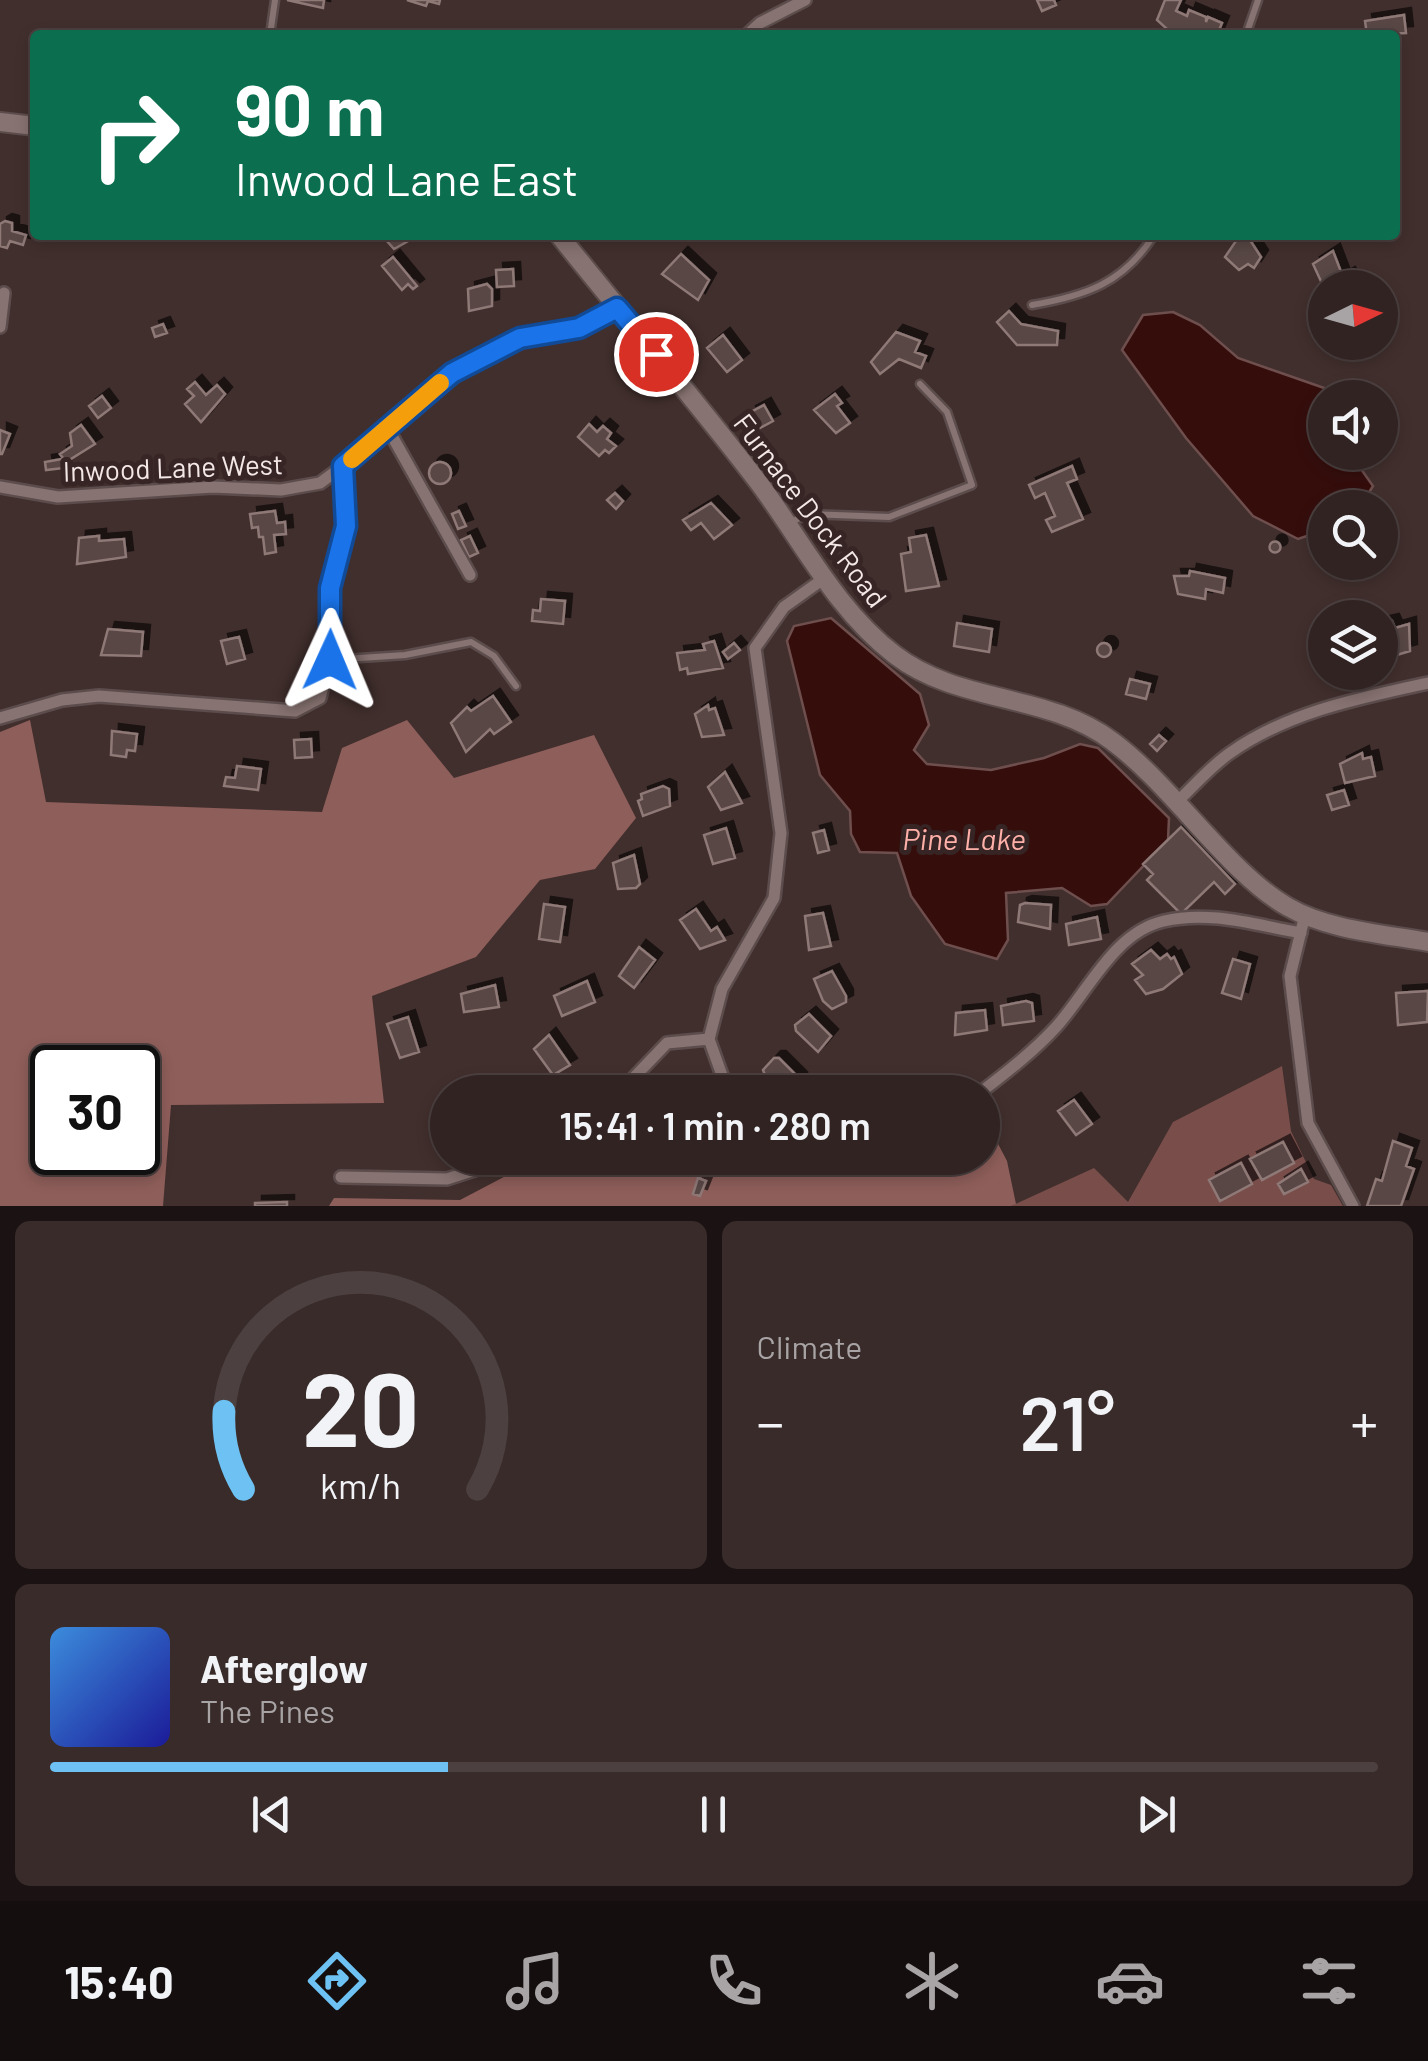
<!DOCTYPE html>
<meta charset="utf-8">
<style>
:root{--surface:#312322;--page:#392b2a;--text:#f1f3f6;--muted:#a8a4a5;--line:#4c4040;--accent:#6dc2f3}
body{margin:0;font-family:Barlow,sans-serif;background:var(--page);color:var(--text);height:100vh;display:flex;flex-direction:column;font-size:38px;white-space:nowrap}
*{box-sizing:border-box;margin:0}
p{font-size:32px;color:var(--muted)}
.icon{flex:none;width:55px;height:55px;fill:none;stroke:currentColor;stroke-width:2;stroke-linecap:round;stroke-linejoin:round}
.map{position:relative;height:1206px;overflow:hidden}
.panel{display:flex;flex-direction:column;gap:15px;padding:15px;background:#1b1313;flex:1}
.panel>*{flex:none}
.guide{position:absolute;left:30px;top:30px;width:1370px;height:210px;border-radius:10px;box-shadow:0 5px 15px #0003,0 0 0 2px var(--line);background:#0b6e4f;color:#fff;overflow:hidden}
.needle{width:65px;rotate:85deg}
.fabs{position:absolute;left:1308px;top:270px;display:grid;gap:20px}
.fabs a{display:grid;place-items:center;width:90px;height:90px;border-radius:50%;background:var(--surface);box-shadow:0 5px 15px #0003,0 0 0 2px var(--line);font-size:50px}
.speed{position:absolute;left:30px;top:1045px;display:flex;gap:20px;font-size:50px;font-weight:700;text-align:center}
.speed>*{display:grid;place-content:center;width:130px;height:130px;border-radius:50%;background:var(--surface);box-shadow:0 5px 15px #0003,0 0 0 2px var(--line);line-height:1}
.speed .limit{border:5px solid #111;border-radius:15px;background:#fff;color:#111}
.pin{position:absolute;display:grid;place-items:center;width:85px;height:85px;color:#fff;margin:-42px;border:5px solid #fff;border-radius:50%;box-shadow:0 2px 10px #0007}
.me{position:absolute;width:110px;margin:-55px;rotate:1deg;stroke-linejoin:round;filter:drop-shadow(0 0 8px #0008)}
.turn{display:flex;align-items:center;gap:35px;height:210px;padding:0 40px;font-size:45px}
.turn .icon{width:130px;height:130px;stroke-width:2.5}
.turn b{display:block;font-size:70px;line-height:85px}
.big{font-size:75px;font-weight:600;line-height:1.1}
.panel .widget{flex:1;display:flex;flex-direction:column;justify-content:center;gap:15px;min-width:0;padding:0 35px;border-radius:15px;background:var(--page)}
.panel .dial{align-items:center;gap:0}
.dial svg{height:260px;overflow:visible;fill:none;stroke:var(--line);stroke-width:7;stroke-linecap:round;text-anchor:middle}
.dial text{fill:var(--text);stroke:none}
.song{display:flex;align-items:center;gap:30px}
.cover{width:120px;height:120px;border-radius:15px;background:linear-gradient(135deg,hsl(210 70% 55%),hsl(240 70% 35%))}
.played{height:10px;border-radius:5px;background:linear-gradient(90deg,var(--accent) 30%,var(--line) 30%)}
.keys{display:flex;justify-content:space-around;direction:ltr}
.heat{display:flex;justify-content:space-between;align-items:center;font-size:55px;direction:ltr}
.panel .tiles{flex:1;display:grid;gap:15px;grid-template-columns:1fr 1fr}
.widget:last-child{grid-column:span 2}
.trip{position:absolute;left:430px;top:1075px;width:570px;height:100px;border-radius:50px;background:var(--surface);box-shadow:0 5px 15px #0003,0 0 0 2px var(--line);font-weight:600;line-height:100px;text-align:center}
.menu{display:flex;height:160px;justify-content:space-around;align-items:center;background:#140e0e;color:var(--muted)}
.menu .icon{width:70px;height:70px}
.menu .active{color:var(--accent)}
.menu b{font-size:45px;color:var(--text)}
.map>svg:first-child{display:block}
.green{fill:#794e4a}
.forest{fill:#8e5e5a;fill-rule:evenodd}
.water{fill:#350e0c;stroke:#6e4f4e;stroke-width:2.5}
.building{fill:#594644;stroke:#8e7977;stroke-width:2.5;filter:url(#shadow)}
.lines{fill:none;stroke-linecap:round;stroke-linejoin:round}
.lane-casing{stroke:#5c4d4c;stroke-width:11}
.street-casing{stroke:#5c4d4c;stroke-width:16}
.secondary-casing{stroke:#5c4d4c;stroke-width:22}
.lane{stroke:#877371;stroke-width:6}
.street{stroke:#877371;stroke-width:11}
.secondary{stroke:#877371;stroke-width:18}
.route-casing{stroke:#114b97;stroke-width:25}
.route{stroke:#1a73e8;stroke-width:18}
.slow{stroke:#f59e0b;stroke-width:18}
.labels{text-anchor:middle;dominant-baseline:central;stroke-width:10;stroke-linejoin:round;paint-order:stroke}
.street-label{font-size:28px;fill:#f4e8e7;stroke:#362524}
.water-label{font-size:30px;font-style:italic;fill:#ffb0a8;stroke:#362524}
</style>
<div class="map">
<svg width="1428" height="1206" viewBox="0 0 1428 1206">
<defs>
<filter id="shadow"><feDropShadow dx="7" dy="-7" stdDeviation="0" flood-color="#0009"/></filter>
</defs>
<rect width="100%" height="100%" fill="#412f2d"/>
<path class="green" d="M1282,1066L1291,1131L1314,1179L1331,1185L1343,1206H1011L1094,1168L1128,1202L1173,1122Z"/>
<path class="forest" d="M30,720L46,802L322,812L342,748L407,720L454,778L594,735L636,818L595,869L540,880L476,957L372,996L384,1103L171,1105L163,1206H0V732ZM52,1068H138V1152H52Z
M983,1115L1007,1161L1016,1204L1011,1206H329L334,1198L460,1200L540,1158H982Z"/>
<path class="water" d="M1173,312L1200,325L1238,358L1350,397L1325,398V452L1359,453L1361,469L1373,486L1360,507L1325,508V530L1298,539L1253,516L1186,438L1122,350L1143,315Z
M831,618L920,694L929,725L914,750L927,764L991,770L1044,758L1080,744L1098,748L1169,818L1168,840L1107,904L1091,906L1062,888L1006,893L1008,940L997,959L945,944L911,896L897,853L860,852L851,834L850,811L820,775L787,641L794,626Z"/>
<path class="building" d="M287,0H324L323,8Z
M407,0H440L439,4L428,1L426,6Z
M1037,0H1054L1056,5L1042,11Z
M1165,0H1181L1176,11L1187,16L1189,10L1206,17V22L1208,17L1222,23L1217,35H1180L1168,30L1157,20Z
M1404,15L1406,33L1367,35L1365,21Z
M5,221L12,223V231L26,235L23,245L10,241L7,248L0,246V224Z
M391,235H419L394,249L386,240Z
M1240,235L1250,240L1261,257L1254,268L1248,264L1239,270L1225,257Z
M1333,251L1343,277L1348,274L1357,288L1325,290L1313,264Z
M681,254L709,280L698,300L662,274Z
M393,257L417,286L413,289L408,284L402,290L382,266Z
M513,269L514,286L497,287L496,270Z
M487,284L492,289V306L469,311L468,289Z
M1009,311L1021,324L1058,331L1057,345H1017L997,322Z
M163,324L167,333L155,337L152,328Z
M896,332L920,341L915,352L926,356L921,368L899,359L880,374L871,362Z
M723,335L742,360L727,372L707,348Z
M195,382L206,395L217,385L225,394L201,422L185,404L194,396L187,389Z
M835,394L842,403L837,406L850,423L836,433L814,410Z
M102,396L111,408L98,418L89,406Z
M764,405L773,421L758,429L749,413Z
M589,424L597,432L603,426L611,433L607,439L616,446L609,453L605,450L599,456L578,437Z
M81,425L95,444L66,462L60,454L72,446L70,433Z
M0,430L10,434L2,454H0Z
M62,459L64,468L46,470L45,462Z
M429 473a11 11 0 1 1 22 0a11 11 0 1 1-22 0Z
M1072,466L1077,479L1067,483L1083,519L1052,532L1046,520L1055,516L1045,493L1035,498L1029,485Z
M615,493L623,501L616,509L607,500Z
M711,503L732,525L714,539L701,523L691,530L683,520Z
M275,511L277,523L285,522L286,534L274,535L276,552L265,554L263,537H259L258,527L252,528L250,514Z
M459,511L466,526L458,529L452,514Z
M926,535L939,586L906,591L901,554L911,552L909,538Z
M99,536V541L124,539L126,557L77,564L79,538Z
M470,536L478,553L469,557L461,540Z
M1269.5 547a5.5 5.5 0 1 1 11 0a5.5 5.5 0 1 1-11 0Z
M1190,571L1225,578L1223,593L1206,589L1205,599L1178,594L1174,576H1189Z
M541,599L565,601L563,624L532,621L533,610L540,611Z
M1392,621L1395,628L1409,624L1410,651L1380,660V632L1384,631L1383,623Z
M957,623L992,629L989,652L954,646Z
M108,629L143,632L141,656L101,655Z
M239,637L245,659L227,664L221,641Z
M714,641L723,668L688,674L687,668L680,670L677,653L705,650L703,644Z
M1097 650a7 7 0 1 1 14 0a7 7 0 1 1-14 0Z
M734,643L740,650L728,659L723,652Z
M1130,679L1150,684L1146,699L1126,694Z
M493,696L511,722L494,734L490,729L466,752L451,723L467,707L471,711Z
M708,705L709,710L715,708L724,735L702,737L695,714Z
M112,731L137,734L135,751L127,750L126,757L111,755Z
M1159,735L1166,741L1157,751L1150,744Z
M311,739L312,757L295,758L294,740Z
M1362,753L1363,759L1371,757L1375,776L1345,783L1340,764Z
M237,766L261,769L258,790L224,786L226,777L235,778Z
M725,772L742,803L721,810L708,787Z
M663,786L669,789L670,806L643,816L638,801L642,799L641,794Z
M1344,790L1349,805L1332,810L1327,795Z
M1181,827L1235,884L1225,894L1214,882L1181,914L1147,880L1153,874L1143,864Z
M726,828L735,858L713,864L704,835Z
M824,830L829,850L818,853L813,833Z
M634,855L640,884L636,888L618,889L613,863Z
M1025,903L1051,905L1050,929L1018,922L1020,905Z
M544,904L565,907L560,942L539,939Z
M696,909L711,931L717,927L725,940L700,949L680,920Z
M823,913L831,946L809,950L805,916Z
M1097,917L1101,939L1069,945L1066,924Z
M639,947L655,960L634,988L619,976Z
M1151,950L1160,959L1167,954L1171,959L1174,957L1182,974L1163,989L1146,994L1135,980L1143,975L1132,964Z
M1233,959L1250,964L1241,999L1222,993Z
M832,971L846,996V1002L832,1009L823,1001L814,979Z
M587,981L595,1002L562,1016L554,996Z
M495,985L499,1007L464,1012L461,994Z
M1428,991L1427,1022L1398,1025L1396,993Z
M1026,1001L1032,1003L1034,1021L1003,1025L1001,1006Z
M985,1010L987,1030L955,1035L956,1013Z
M809,1014L831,1036L818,1052L796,1031L795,1025Z
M408,1017L419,1052L400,1058L387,1024Z
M549,1035L570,1065L553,1075L534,1049Z
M774,1058H779L800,1079L787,1092L765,1075L763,1070Z
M1074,1100L1092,1124L1076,1135L1058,1111Z
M1393,1141L1412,1148L1406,1166L1414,1169L1401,1206H1367L1376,1179L1382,1181Z
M1283,1142L1294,1163L1262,1180L1250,1159Z
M1241,1163L1252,1184L1220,1201L1209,1180Z
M1301,1169L1308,1182L1284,1194L1278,1184Z
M698,1178L706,1181L700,1196L693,1194Z
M287,1202V1206H255V1203Z"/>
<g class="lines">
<defs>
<path id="lane" d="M270,35L275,0
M1246,35L1258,0
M1032,305C1085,296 1124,283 1154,235
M789,523L808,514L889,517L972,485L947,412L920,384
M330,660L405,655L471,642L494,656L516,686"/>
<path id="street" d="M747,35L760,23L805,0
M0,327L4,293
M387,427L470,575
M0,487L58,497L213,487L281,490L320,483L343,466
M0,718L62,700L99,696L295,711L320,698L330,660L331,588L346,526L343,466L452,373L520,338L579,327L617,308
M1178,801C1195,785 1211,766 1230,753C1288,712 1359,698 1428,683
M1305,915L1290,976L1308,1123L1353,1206
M709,1039L728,1092
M626,1090L657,1092
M620,1092L667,1043L709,1039L722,989L774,898L781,833L755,648L784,607L826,577
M981,1092C1007,1072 1034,1051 1056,1027C1088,992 1114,932 1164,921C1210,910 1255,925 1301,933
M341,1177L447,1179L512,1158"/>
<path id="secondary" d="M0,122L35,126
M559,235C625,318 695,399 759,483C802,541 837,611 895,655C959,704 1048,693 1112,741C1173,786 1228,873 1288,907C1328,930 1384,934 1428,942"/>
</defs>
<use href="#lane" class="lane-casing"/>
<use href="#street" class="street-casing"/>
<use href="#secondary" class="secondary-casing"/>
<use href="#lane" class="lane"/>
<use href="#street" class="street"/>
<use href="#secondary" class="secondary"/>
</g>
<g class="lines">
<defs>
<path id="route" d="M330,660V588L346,526L343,466L452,373L520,338L579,328L617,308L656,354"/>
</defs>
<use href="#route" class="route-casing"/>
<use href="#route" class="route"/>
<path class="slow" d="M352,459L440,383"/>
</g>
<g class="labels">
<g class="street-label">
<text transform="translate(173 467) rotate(-2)">Inwood Lane West</text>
<text transform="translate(811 510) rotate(53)">Furnace Dock Road</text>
</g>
<g class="water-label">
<text x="964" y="838">Pine Lake</text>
</g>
</g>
</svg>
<div class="fabs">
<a><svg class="needle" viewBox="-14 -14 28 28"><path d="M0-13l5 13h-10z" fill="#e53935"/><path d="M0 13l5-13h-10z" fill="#a8a4a5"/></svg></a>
<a><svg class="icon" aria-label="sound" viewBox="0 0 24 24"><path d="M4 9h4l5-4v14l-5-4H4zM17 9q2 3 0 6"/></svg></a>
<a><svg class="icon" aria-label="search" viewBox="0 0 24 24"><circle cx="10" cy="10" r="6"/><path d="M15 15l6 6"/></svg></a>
<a><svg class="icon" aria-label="layers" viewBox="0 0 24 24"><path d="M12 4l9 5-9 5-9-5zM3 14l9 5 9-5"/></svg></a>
</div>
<div class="speed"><div class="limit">30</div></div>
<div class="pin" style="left:656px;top:354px;background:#d93025"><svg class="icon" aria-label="arrive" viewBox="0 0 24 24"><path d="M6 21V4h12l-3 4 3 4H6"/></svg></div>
<svg class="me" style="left:330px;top:660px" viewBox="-20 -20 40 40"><path d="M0-17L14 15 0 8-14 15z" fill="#1a73e8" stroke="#fff" stroke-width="4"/></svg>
<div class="trip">15:41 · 1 min · 280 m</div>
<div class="guide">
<div class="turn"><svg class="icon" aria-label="right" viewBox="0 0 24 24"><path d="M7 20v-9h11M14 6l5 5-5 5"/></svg><div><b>90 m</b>Inwood Lane East</div></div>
</div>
</div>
<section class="panel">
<div class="tiles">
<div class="widget dial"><svg viewBox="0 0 100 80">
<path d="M14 69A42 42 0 1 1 86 69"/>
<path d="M14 69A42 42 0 0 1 8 45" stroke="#6dc2f3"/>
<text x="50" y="56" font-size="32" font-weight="700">20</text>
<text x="50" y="72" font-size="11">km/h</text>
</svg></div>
<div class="widget"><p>Climate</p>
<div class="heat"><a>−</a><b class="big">21°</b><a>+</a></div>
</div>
<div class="widget">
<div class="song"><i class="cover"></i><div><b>Afterglow</b><p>The Pines</p></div></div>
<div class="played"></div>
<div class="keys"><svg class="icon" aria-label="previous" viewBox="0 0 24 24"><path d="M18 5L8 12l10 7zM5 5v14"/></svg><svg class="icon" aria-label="pause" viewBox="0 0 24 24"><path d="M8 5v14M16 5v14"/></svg><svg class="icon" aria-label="next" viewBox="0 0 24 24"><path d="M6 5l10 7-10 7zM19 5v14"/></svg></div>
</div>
</div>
</section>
<nav class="menu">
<b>15:40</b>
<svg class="icon active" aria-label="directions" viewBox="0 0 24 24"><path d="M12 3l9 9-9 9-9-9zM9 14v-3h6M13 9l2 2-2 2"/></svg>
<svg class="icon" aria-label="music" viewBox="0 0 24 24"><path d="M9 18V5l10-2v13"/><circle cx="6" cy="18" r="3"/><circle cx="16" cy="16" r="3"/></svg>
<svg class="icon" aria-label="phone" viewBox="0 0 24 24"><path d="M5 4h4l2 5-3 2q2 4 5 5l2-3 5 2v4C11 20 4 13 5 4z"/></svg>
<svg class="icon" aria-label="climate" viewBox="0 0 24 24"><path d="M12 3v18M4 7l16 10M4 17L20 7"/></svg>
<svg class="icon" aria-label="car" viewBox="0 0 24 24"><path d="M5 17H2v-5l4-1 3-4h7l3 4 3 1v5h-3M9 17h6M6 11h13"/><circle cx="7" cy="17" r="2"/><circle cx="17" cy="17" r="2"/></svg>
<svg class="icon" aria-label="filters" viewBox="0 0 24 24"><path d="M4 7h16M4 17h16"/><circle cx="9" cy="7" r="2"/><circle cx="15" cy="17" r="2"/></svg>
</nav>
